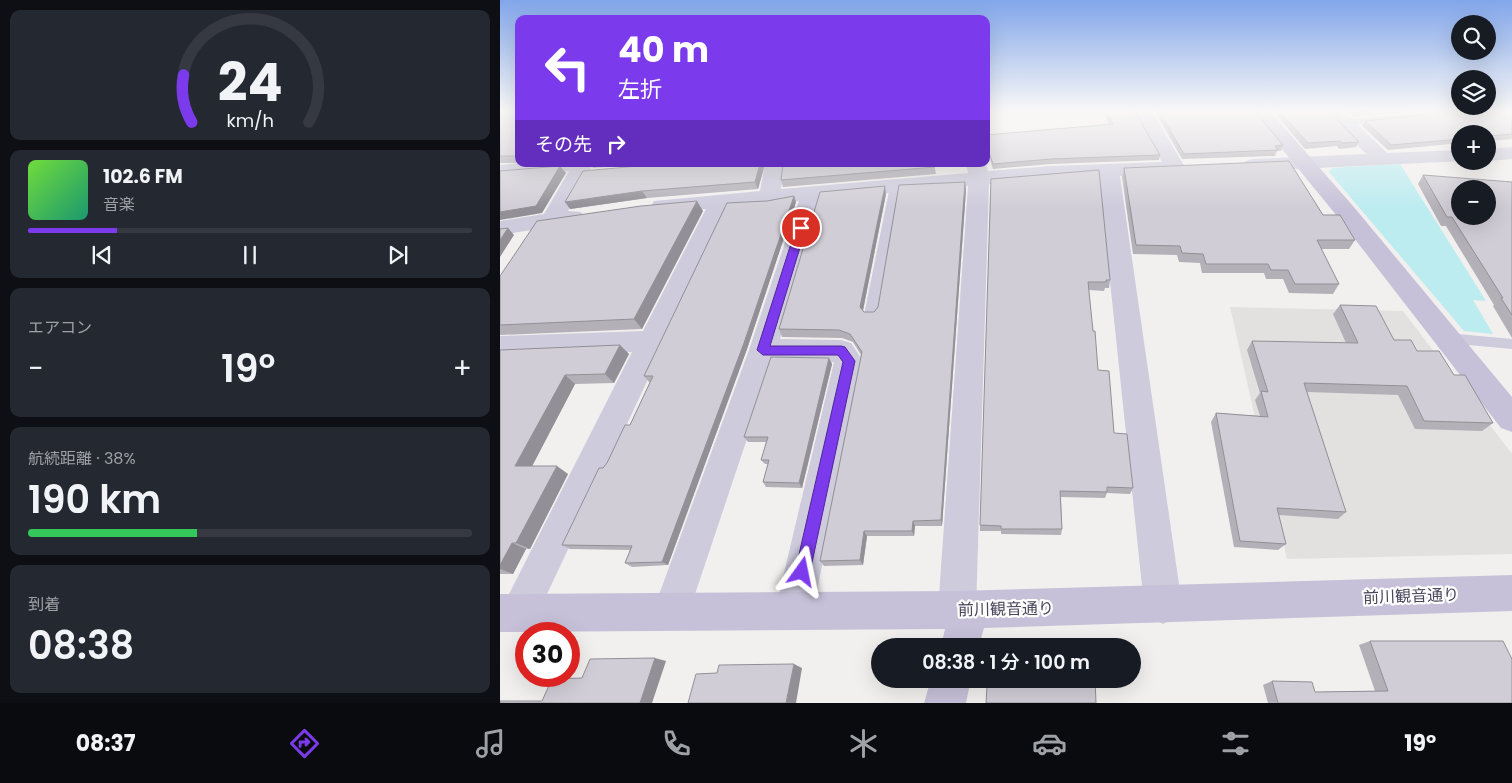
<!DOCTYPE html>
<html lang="ja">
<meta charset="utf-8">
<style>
:root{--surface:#171b24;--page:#242831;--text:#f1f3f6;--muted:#9ea1a6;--line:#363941;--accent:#7c3aed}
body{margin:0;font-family:Poppins,"Noto Sans JP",sans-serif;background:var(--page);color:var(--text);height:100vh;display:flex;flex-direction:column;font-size:19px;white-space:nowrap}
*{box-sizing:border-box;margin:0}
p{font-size:16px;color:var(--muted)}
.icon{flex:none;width:28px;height:28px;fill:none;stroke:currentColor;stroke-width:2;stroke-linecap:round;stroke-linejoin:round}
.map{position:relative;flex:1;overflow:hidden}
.details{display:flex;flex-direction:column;gap:10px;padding:10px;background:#0d0f14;width:500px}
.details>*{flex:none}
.top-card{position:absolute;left:15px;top:15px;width:475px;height:152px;border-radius:10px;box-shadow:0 5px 20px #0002;background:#7c3aed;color:#fff;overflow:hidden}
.controls{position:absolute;left:951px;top:15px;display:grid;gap:10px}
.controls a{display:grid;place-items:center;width:45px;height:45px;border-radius:50%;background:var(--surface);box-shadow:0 5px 20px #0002;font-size:25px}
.speed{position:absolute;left:15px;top:622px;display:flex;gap:10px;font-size:25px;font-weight:700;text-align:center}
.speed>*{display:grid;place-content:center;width:65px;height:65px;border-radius:50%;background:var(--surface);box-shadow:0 5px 20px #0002;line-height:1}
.speed .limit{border:8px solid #d22;background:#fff;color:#111}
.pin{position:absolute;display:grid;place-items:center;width:42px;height:42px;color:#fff;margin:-21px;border:2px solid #fff;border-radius:50%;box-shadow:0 1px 5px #0007}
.me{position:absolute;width:55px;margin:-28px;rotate:12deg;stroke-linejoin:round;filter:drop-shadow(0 0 4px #0008)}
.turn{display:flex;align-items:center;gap:18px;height:105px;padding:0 20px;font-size:22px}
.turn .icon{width:65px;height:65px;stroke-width:2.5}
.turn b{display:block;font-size:35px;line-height:42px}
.then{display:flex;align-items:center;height:48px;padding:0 20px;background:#0003;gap:10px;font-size:19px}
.big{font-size:38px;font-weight:600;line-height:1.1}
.details .widget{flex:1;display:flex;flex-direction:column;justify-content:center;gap:8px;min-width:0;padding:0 18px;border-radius:10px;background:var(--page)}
.details .dial{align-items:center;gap:0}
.dial svg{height:130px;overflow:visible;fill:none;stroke:var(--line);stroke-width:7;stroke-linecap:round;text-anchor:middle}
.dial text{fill:var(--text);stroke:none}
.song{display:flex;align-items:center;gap:15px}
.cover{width:60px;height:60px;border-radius:8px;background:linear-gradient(135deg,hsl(100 70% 55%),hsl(160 70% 35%))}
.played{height:5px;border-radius:2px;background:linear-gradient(90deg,var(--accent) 20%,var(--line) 20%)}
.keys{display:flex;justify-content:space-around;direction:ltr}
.heat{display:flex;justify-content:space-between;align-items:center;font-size:28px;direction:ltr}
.charge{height:8px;border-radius:4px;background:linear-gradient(90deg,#34c759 38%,var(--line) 0)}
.trip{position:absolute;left:371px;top:638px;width:270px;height:50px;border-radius:25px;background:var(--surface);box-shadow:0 5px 20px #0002;font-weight:600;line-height:50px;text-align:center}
.tabs{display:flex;height:80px;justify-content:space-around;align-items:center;background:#090b0e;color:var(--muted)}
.tabs .icon{width:35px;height:35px}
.tabs .on{color:var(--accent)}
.tabs b{font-size:22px;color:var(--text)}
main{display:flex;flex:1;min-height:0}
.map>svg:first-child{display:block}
.education{fill:#e2e1e0}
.green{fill:#bcecf0}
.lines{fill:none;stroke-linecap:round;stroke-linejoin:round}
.lane{fill:#cdcbdc;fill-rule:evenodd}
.street{fill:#cdcbdc;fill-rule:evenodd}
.secondary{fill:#c6c1d8;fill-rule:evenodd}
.wall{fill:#b4b0b8}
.shaded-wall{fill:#929096}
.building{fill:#d1cdd6;stroke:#929096;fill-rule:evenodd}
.route{fill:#7c3aed;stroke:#51269a}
.labels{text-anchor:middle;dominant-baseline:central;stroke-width:4.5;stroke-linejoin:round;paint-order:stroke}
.near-street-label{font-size:16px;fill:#4a465c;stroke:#fff}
</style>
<main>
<section class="details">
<div class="widget dial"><svg viewBox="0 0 100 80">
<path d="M14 69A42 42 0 1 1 86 69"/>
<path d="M14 69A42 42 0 0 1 9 40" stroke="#7c3aed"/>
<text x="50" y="56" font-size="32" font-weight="700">24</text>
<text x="50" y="72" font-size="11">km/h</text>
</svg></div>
<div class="widget">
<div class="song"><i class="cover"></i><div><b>102.6 FM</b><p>音楽</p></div></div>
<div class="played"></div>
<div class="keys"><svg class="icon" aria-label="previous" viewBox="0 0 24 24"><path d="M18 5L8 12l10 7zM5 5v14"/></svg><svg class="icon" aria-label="pause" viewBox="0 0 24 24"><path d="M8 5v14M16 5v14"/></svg><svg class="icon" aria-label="next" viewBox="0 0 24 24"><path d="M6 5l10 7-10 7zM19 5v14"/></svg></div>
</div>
<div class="widget"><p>エアコン</p>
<div class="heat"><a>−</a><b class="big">19°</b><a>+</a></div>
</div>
<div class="widget"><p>航続距離 · 38%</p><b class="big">190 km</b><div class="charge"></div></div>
<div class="widget"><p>到着</p><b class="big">08:38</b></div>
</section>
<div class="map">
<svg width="1012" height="703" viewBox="0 0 1012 703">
<rect width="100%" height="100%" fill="#f1f0ee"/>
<path class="education" d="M730,307L903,311L1012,454V554L787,559Z"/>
<path class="green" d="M900,164L986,301L973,300L993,334L964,331L829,172L832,168Z"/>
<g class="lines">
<path class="lane" d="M936,111L939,112V116L844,126L839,123L844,120Z
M395,183L400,186L378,315L376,318H366L364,315L390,186Z
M947,333L1012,339V349L947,343L942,342L940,338L942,334Z"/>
<path class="street" d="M633,110H651L685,167L682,171L620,176L682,605L676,618L663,624L650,618L644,605L599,176L489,184L476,610L470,623L457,629L444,623L438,610L468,186L321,199L280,339L341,340L351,343L363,361L313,611L307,624L294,630L281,624L275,611L334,362L273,361L185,624L172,630L159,624L153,611L249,350L299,201L229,207L32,626L19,632L6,626L0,613L6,600L132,352L0,358V336L143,331L206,209L162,213L154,211L151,206L154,201L260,191L265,164H285L281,189L468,173L466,164H486L488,171L551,166L662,162Z
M823,110H843L887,153L960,150V161H963L753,171L746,169L743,165L746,161L753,159L866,154Z
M1012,147V159L988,161V149Z
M19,163L93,164L68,211L81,212L84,217L81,222L0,235V221L44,214L69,171L0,177V165Z"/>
<path class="secondary" d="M750,110H769L853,206L1012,397V432L1001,428L837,216Z
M1012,575V611L484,628L479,646H441L445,629L0,632V594L457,591Z
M431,679H471L466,703H424Z"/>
</g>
<path class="wall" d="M0,110H19V163H0Z
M602,110H634L660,155L659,160L551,164L493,169L486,147V135L609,125Z
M654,110H754L783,145L781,151H777L775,156L682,159Z
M772,110H828L859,142L856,147L839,149L837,146L805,149Z
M845,110H922L853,117Z
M1012,110V139L988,141V134H960V143L888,150L862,126L865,121Z
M90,164H138L93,168Z
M161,164H265L258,189L147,198L70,209Z
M434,164L436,174L283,187L281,180Z
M624,168L855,240L849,249H821L839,284L833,294L789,293L783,279H766L764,273H702L700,263L679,262L677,255L633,254L622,177Z
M923,175L1012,182V338L993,306L994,305L946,226H941L918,184Z
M491,179L610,280L609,288H605L604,291L589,290L593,331L598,370L614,433L633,488L630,494L607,493L605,498L561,497L562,529L561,535L501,534V531H480V525Z
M465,182L466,190L442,526H415L414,536H367L363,565L324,566L320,561L361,355L353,342L342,338L282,337L279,329L386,194L363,311L364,312H374Z
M294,196L296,202L247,349L168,565L132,567L125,563L130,550L70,549L62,545L103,468L107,463L130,425L150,382H149L144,376L267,201Z
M203,211L142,329L0,335V276Z
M840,305L894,340L917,351L954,375L993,423L982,431L915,429L898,395L807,392L846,512L838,519L779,515L786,544L778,550L734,547L711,422L716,413L760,416L755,400L760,393L747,350L752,341L846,343L833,314Z
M120,345L129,354L114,383L75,384L32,466L68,474L30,549H26L13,574H0V350Z
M329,358L332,364L302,488L266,487L263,482L268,464H265L261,460L266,442H248L244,437Z
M870,641L1012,703H768L763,685L772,681L815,692L875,691L859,645Z"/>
<path class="shaded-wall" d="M260,164H265L258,189L255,182Z
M60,166L66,173L42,213L0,220V212Z
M465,182L466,190L442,526L441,520Z
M385,186L386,194L362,315L360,307Z
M142,191L147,198L70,209L65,202Z
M294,196L296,202L247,349L168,565L162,562Z
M197,201L203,211L142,329L134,319Z
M8,228L14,235L0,257V240Z
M120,345L129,354L114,383L105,374Z
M329,358L332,364L302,488L299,483Z
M65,375L75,384L28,474L15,466Z
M57,466L68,474L30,549L16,543Z
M413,521L415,526L414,536L412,531Z
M364,531L367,536L363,565L360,560Z
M12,543L26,549L13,574L0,569V565Z
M155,658L166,661L152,703H140Z
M294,664L302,668L296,703H286Z"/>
<path class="building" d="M0,110H19V156H0Z
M605,110H634L660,155L551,159L493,164L486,143V135L613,124Z
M658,110H754L783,145L775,146L778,150L684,154Z
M778,110H828L859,142L842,143L840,141L808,143Z
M854,110H873L856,112Z
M973,110H1012V134L988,136V134H960V139L891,145L865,121Z
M789,161L823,215H840L855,240H817L839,284H795L788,270H771L768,264H706L703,254L682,253L680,246L636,245L624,168Z
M161,164H260L255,182L142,191L65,202L83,171Z
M283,164H434L435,167L281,180Z
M60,166L36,206L0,212V171Z
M599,170L610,280H606V282H588L593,331H595L598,370L609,371L614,433L627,434L633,488L607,487V492L560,491L562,529H501V526L480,525L491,179Z
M923,175L1012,182V315L1001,298H1003L952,217H947ZM960,189H988V216H960Z
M465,182L441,520L413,521L412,531H364L360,560L320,561L362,352L350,334L339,330L279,329L320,192L385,186L360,307L364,312H374L378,307L399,185Z
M294,196L244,343L162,562L125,563L132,546L62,545L99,468H103L107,463L125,425H130L153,376H144L227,203L267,201Z
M197,201L134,319L0,325V276L37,221L141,206Z
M8,228L0,240V229Z
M840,305L876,306L894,340H911L917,351H939L954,375H965L993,423L924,421L907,386L804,383L846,512L777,508L786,544L740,541L716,413L768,417L761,391L768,392L752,341L858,343Z
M120,345L105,374L65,375L15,466H57L16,543H12L0,565V350Z
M271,357L329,358L299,483L263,482L269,460H261L268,437H244Z
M870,641H1003L1012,659V703H778L772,681L812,682L815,692L888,691Z
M155,658L140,703H0V701H42L52,679L82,678L90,659Z
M294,664L286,703H188L196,674L217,673L219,665Z
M494,679H595L596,703H486L487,687H494Z"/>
<linearGradient id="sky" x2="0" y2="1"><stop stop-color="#81a6ea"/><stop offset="0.53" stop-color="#f9f8f7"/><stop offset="1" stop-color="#f9f8f7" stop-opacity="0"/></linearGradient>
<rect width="1012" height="209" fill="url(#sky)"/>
<path class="route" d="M301,225L306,228L270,346H341L345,347L355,361L310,572L308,578L302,580L297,578L295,572L343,362L338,355H263L257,350L296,228Z"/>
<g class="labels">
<g class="near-street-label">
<text transform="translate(911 596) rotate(-2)">前川観音通り</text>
<text transform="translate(506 609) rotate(-1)">前川観音通り</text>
</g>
</g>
</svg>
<div class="controls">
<a><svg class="icon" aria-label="search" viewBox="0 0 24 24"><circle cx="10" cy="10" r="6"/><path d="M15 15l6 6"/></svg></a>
<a><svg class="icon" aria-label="layers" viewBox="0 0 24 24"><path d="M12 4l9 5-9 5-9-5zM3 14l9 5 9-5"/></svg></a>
<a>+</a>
<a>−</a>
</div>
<div class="speed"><div class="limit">30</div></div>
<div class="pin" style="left:301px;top:228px;background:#d93025"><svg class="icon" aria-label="arrive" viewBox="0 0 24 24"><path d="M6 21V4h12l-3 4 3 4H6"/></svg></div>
<svg class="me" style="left:302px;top:572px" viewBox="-20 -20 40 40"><path d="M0-17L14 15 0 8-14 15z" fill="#7c3aed" stroke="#fff" stroke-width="4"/></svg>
<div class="trip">08:38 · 1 分 · 100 m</div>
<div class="top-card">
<div class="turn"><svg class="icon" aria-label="left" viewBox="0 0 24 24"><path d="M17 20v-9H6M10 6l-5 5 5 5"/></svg><div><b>40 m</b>左折</div></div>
<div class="then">その先<svg class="icon" aria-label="right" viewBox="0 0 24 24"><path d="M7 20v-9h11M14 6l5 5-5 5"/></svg></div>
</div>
</div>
</main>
<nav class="tabs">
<b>08:37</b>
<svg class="icon on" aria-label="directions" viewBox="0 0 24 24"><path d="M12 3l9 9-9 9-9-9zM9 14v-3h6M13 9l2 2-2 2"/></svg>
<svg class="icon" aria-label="music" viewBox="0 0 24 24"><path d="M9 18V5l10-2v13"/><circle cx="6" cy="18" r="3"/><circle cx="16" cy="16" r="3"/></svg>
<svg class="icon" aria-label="phone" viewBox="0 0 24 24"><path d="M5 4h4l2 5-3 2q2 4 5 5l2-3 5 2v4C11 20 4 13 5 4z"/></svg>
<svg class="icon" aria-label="climate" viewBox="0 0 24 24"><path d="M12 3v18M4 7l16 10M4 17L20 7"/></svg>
<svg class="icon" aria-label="car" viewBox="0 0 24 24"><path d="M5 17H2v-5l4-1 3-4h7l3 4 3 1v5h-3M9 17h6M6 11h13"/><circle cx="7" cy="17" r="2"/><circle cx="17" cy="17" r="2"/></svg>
<svg class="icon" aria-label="filters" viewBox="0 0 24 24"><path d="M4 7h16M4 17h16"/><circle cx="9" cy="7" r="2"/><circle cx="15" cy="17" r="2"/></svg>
<b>19°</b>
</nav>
